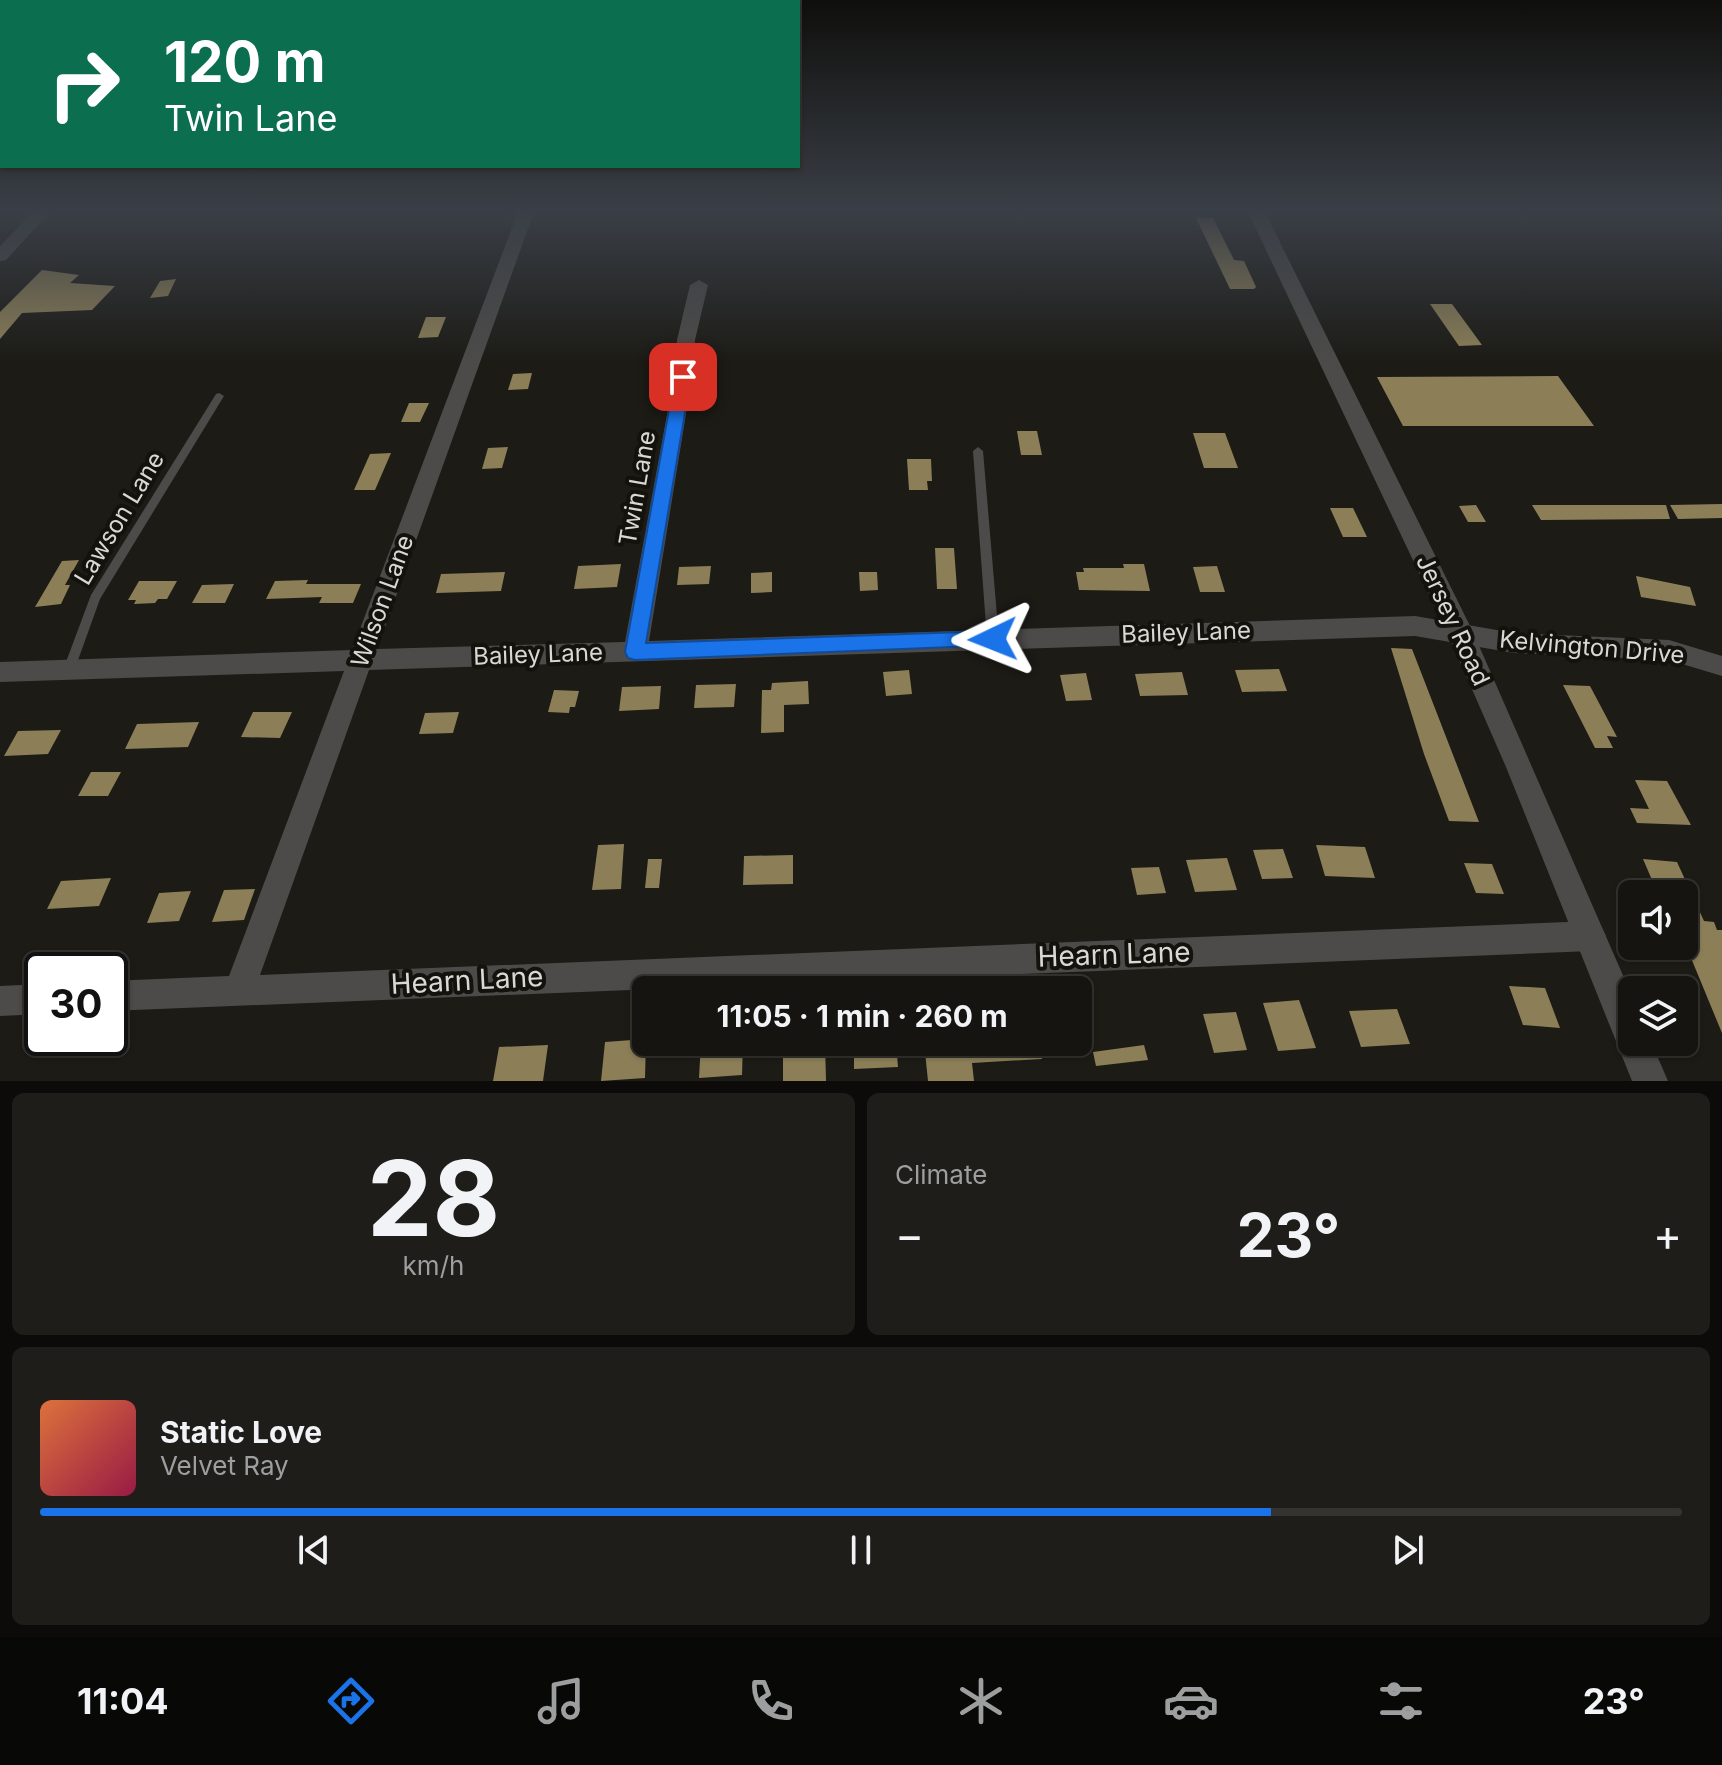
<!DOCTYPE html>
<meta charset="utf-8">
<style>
:root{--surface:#151410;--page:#1e1d19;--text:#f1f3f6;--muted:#9d9e9f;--line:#343330;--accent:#1a73e8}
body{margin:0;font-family:Inter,sans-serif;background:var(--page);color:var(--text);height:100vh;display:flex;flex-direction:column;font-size:30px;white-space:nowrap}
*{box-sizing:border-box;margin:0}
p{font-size:26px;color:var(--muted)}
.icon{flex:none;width:44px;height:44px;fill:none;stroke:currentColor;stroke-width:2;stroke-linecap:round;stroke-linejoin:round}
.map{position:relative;height:1081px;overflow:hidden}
.sheet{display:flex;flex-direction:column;gap:12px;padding:12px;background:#0c0b09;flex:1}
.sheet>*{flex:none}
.top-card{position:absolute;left:0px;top:0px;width:800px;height:168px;box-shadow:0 2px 6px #0004,0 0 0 2px var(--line);background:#0b6e4f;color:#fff;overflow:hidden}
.controls{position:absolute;left:1618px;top:880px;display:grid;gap:16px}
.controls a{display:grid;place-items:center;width:80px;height:80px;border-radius:12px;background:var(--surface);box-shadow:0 2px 6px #0004,0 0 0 2px var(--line);font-size:40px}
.speed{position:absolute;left:24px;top:952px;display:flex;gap:16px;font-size:40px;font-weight:700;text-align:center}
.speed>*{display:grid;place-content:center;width:104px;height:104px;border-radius:50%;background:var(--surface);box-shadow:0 2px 6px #0004,0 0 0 2px var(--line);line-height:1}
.speed .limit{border:4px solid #111;border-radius:12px;background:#fff;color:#111}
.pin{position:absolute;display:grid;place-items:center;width:68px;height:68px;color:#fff;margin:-34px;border-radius:16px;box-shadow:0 4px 12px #0006}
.me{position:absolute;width:88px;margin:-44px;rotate:268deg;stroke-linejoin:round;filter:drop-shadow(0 0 6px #0008)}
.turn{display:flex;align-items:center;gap:28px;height:168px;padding:0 32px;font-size:36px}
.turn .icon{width:104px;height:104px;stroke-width:2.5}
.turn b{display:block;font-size:56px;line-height:68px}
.big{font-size:60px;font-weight:700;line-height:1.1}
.sheet .widget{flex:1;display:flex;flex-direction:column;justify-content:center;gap:12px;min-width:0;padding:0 28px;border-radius:12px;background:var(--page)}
.sheet .dial{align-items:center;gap:0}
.dial b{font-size:104px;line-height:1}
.song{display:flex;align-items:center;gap:24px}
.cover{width:96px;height:96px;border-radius:12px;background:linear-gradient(135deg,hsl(20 70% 55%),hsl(340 70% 35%))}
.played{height:8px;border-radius:4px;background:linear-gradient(90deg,var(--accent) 75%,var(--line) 75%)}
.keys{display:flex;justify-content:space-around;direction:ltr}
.heat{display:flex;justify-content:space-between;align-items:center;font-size:44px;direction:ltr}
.sheet .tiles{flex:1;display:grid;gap:12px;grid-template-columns:1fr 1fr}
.widget:last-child{grid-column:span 2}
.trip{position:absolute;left:632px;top:976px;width:460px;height:80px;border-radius:12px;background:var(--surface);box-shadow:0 2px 6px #0004,0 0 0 2px var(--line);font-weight:700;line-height:80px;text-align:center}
.dock{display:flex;height:128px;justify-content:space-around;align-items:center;background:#080806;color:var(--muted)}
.dock .icon{width:56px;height:56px}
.dock .selected{color:var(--accent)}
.dock b{font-size:36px;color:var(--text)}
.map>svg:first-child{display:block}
.building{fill:#8c7f58}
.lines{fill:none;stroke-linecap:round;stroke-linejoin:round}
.service{fill:#4c4b49;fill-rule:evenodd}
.minor{fill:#4c4b49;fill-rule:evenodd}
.tertiary{fill:#4c4b49;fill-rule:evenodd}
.route{fill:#1a73e8;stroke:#114b97;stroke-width:2}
.labels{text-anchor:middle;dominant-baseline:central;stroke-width:8;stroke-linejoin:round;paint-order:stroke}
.street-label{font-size:24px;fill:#d9d8d4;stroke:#13120d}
.near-street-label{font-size:28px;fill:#d9d8d4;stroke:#13120d}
</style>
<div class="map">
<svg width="1722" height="1081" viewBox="0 0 1722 1081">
<rect width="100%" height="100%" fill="#1c1b16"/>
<path class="building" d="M1196,218H1213L1234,260L1244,261L1256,287L1254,289H1230Z
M42,270L79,275L70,283L115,286L92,310L22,313L0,339V312Z
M176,279L168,296L150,298L160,281Z
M1430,304H1452L1482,345L1459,346Z
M426,317H446L438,337L418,338Z
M532,373L528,389L508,390L513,374Z
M1558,376L1594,426H1403L1377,377Z
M409,403H429L420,422H401Z
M1017,431H1037L1042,455H1021Z
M1193,433H1225L1238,468H1204Z
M508,447L502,468L482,469L488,448Z
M391,453L375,490H354L370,454Z
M907,459H931L932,481H927L928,490H909Z
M1722,504V518L1678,519L1670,505Z
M1476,505L1486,522H1468L1459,506Z
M1532,505H1666L1670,519L1541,520Z
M1330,508H1353L1367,537H1343Z
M935,548H954L957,589H937Z
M79,560L65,585H70L61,604L35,607L62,561Z
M621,564L617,587L574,589L578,566Z
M1123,564H1144L1150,591L1079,590L1076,572H1084L1083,568H1124Z
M711,566L709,584L677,585L679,567Z
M1217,566L1225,592H1200L1193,567Z
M505,572L501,591L436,593L441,574Z
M772,572V592L751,593V573Z
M859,572H877L878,590L860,591Z
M1636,576L1690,587L1696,606L1641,597Z
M308,580L306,584H361L353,603H319L322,597L266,599L275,581Z
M139,581H177L167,599H158L155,603L134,604L136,600H128Z
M234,584L225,603H192L202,585Z
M1391,648L1412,649L1479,822L1449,821L1424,754Z
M1279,669L1287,691L1242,692L1235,670Z
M909,670L912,694L886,696L883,672Z
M1182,672L1188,695L1140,696L1135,674Z
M1086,673L1092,700L1066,701L1060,675Z
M808,681L809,704L784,705V732L761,733L762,690H771L772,683Z
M736,684L734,707L694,708L696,685Z
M1563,685L1590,686L1617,737L1607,736L1613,748H1595Z
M661,686L659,709L619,711L622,687Z
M554,690L579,691L575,707H570L569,713L548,712Z
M253,712H292L280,738L241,737Z
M459,712L453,733L419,734L425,713Z
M199,722L188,747L125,749L137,724Z
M61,730L48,754L4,756L18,731Z
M91,772H121L108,796H78Z
M1635,780L1667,781L1691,825L1637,823L1630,808L1649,809Z
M624,844L621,889L592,890L598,845Z
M1316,845L1365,847L1375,878L1325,876Z
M1283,849L1293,878L1262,879L1253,850Z
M793,855V884L743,885L744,856Z
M1227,858L1237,890L1195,892L1186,860Z
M648,859H662L659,888H645Z
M1643,859L1677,862L1704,921L1714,922L1717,930H1722V1033L1684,941V894H1658Z
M1464,863L1492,864L1504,894L1476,893Z
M1159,867L1166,893L1137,895L1131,868Z
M111,878L99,906L47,909L61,881Z
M255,889L244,920L212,922L224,890Z
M191,891L179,921L147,923L159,893Z
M1509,986L1545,988L1560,1028L1523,1025Z
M1299,1000L1316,1048L1278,1051L1263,1003Z
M1397,1009L1410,1044L1361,1047L1349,1011Z
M1236,1012L1247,1050L1214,1053L1203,1014Z
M646,1039L645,1078L601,1081L605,1042Z
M701,1042H743L742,1075L699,1078Z
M783,1042H825L826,1081H783Z
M854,1042H896L898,1067L854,1069Z
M924,1042H1040L1042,1059L972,1063L974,1081H928Z
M548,1045L543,1081H493L499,1047Z
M1144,1045L1148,1060L1096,1066L1093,1052Z"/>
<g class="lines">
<path class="service" d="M219,393L224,396L100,599L73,674L69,675L65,674L63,670L91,595L216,394Z
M978,447L983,451L999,639L997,643L993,644L989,643L987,639L973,451Z"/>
<path class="minor" d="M33,212H50L6,260L0,261V246Z
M518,212H534L377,649L625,642L674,377L677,340L690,285L699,280L708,285L695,340L692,377L649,641L1415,616L1514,633L1669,640L1722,656V676L1669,660L1514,653L1415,636L369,670L260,975L1591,921L1601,926L1606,936L1601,946L1591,951L110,1011V981L229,976L344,671L0,682V662L352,650Z
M42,984V1014L0,1016V986Z"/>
<path class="tertiary" d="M1248,212H1265L1473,632L1632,996V1042H1651L1668,1081H1632L1506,767L1447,632Z"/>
</g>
<linearGradient id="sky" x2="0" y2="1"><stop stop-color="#0f0f0c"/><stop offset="0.58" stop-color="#3a3f47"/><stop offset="1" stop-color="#3a3f47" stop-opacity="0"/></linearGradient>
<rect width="1722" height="363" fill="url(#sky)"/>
<path class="route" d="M683,372L691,377L646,643L993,631L1000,633L1003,639L1000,645L635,660L628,658L625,652L675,377Z"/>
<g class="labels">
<g class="street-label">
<text transform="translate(637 488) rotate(-80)">Twin Lane</text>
<text transform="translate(119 518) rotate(-59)">Lawson Lane</text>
<text transform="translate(382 601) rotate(-70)">Wilson Lane</text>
<text transform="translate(1453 620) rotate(65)">Jersey Road</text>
<text transform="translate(1186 632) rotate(-2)">Bailey Lane</text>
<text transform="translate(1592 647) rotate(5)">Kelvington Drive</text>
<text transform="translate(538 654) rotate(-2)">Bailey Lane</text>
</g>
<g class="near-street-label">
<text transform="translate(1114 954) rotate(-2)">Hearn Lane</text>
<text transform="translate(467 980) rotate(-3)">Hearn Lane</text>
</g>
</g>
</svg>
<div class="controls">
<a><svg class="icon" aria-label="sound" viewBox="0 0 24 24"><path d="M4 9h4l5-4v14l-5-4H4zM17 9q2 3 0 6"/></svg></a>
<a><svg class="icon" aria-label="layers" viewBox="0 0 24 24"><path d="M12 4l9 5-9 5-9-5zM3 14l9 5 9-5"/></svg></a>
</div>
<div class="speed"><div class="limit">30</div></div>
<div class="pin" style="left:683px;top:377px;background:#d93025"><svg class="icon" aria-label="arrive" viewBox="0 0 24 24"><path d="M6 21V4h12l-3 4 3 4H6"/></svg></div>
<svg class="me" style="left:993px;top:639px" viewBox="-20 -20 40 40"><path d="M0-17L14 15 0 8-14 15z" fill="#1a73e8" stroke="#fff" stroke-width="4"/></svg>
<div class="trip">11:05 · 1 min · 260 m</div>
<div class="top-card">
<div class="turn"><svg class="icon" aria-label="right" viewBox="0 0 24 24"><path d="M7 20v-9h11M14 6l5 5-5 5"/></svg><div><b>120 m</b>Twin Lane</div></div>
</div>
</div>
<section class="sheet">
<div class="tiles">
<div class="widget dial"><b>28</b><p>km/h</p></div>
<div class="widget"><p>Climate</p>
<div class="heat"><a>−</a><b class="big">23°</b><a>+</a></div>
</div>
<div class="widget">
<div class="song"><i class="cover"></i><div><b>Static Love</b><p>Velvet Ray</p></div></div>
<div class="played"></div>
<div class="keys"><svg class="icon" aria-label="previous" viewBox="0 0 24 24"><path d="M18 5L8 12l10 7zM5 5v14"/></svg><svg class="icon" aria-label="pause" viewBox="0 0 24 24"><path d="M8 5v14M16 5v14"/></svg><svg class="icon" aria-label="next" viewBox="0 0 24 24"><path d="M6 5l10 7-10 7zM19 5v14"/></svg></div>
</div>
</div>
</section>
<nav class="dock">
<b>11:04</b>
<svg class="icon selected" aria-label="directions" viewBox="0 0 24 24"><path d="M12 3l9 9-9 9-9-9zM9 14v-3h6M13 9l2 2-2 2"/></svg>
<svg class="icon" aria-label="music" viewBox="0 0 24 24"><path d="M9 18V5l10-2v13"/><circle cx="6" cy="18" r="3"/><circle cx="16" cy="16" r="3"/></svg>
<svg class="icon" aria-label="phone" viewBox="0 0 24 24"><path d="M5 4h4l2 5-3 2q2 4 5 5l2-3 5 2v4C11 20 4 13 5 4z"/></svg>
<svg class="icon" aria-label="climate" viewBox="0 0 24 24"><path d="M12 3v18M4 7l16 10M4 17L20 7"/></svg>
<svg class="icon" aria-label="car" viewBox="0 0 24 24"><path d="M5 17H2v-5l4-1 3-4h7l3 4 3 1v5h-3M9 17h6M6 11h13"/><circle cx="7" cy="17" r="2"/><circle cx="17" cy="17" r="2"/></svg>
<svg class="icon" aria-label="filters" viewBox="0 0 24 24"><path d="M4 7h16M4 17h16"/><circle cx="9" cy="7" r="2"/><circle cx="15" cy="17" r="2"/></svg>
<b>23°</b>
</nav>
